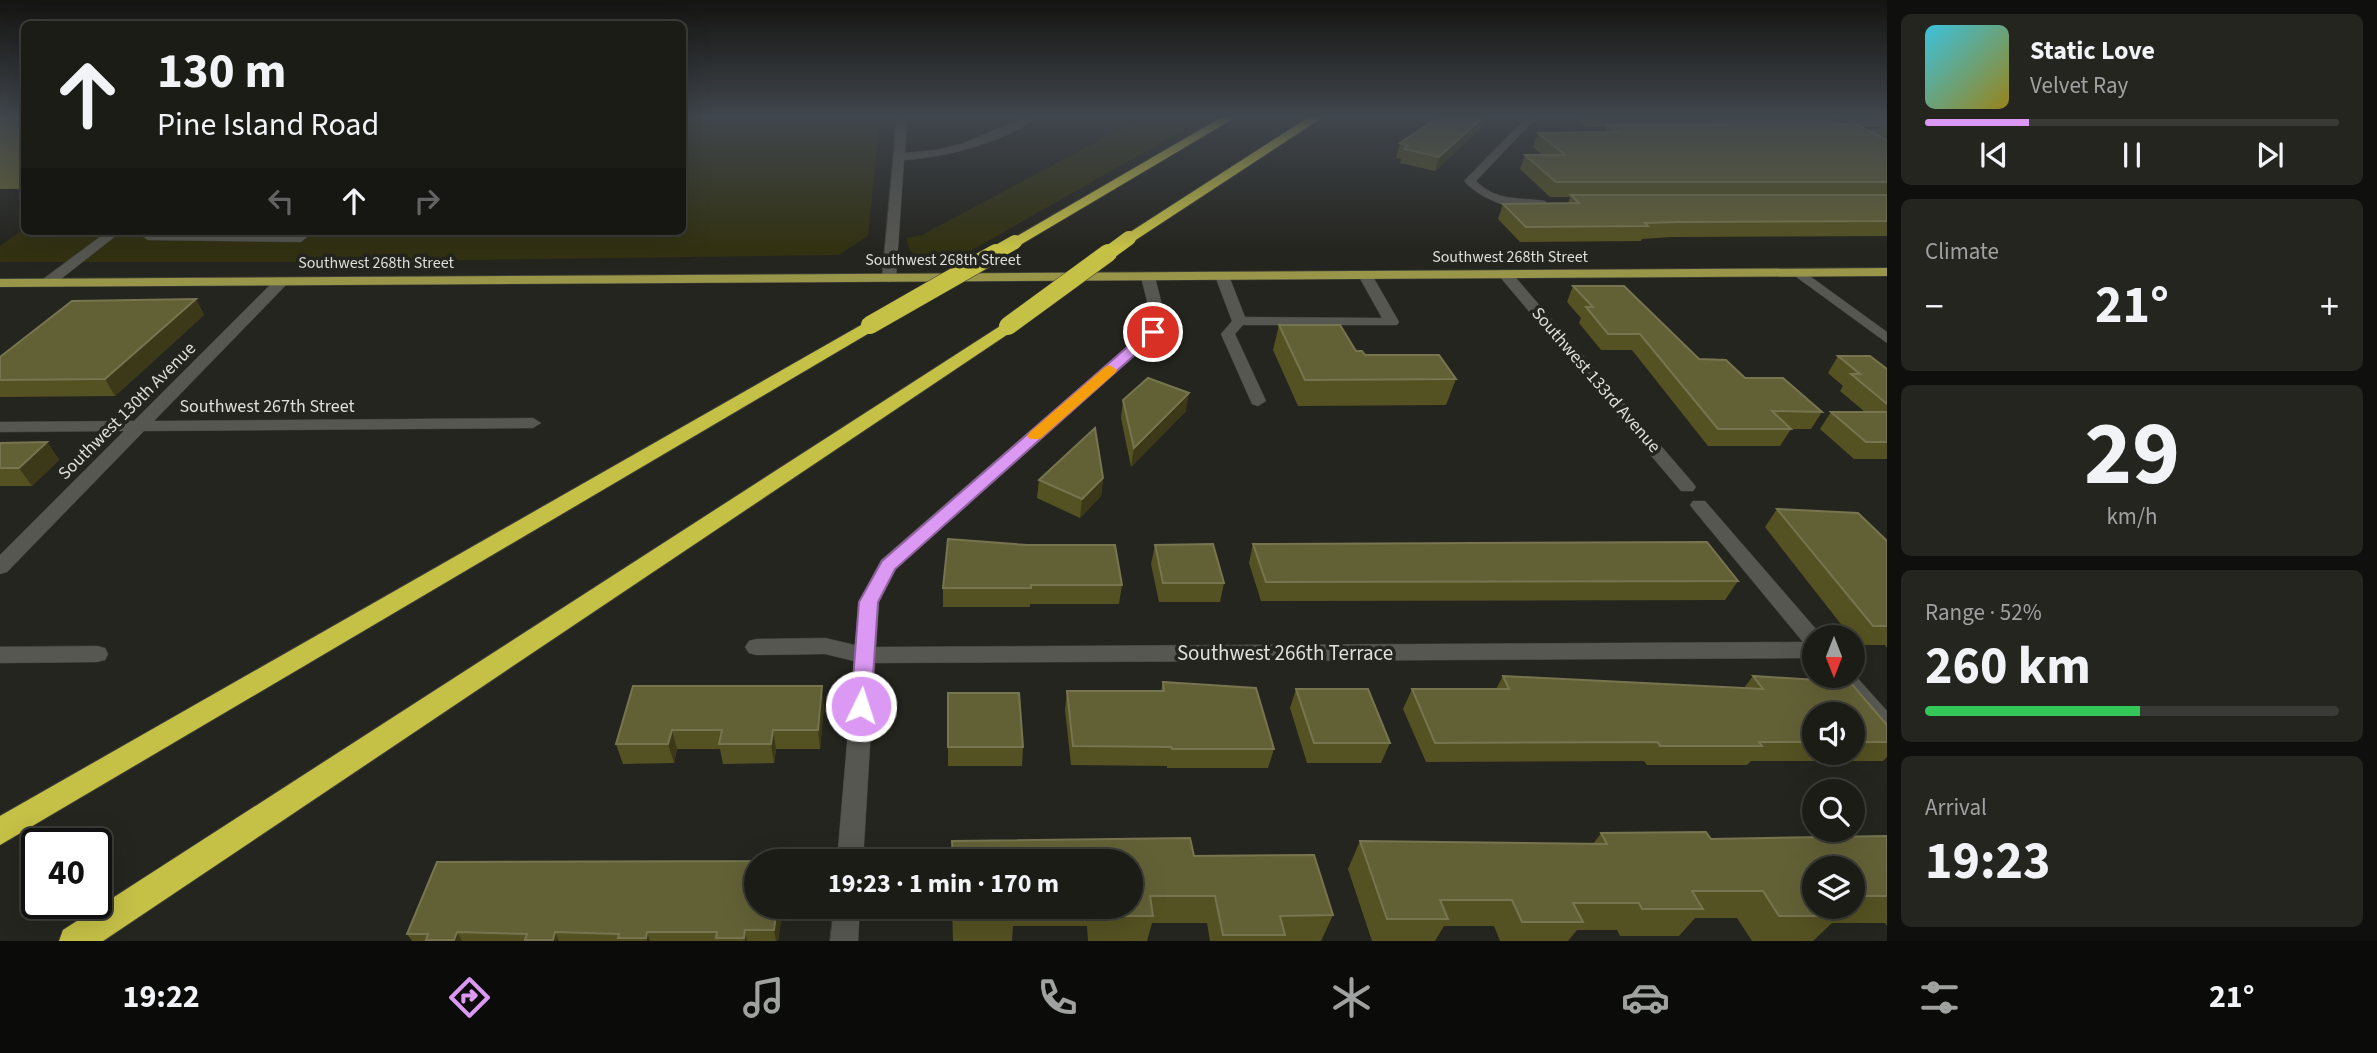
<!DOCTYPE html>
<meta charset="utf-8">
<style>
:root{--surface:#1c1c17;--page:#252520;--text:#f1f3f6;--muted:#a0a1a1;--line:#3a3a36;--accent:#dc99f4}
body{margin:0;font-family:"Source Sans 3",sans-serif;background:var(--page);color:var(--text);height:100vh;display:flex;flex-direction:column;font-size:26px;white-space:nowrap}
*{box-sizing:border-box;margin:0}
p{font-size:23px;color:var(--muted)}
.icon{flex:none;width:38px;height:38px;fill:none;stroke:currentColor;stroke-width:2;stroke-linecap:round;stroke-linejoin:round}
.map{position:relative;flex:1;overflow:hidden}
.details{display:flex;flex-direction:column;gap:14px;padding:14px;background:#0f0f0d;width:490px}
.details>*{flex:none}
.guide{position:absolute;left:21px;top:21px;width:665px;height:214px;border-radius:10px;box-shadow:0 7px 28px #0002,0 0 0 2px var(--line);background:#1c1c17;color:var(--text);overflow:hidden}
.needle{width:46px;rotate:180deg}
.buttons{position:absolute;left:1802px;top:625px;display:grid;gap:14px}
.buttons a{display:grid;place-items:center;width:63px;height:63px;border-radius:50%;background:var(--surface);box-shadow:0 7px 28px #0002,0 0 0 2px var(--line);font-size:35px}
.speed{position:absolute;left:21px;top:828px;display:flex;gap:14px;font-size:35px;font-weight:700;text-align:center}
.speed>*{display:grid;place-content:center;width:91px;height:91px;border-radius:50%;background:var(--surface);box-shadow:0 7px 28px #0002,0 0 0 2px var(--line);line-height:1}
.speed .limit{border:4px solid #111;border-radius:10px;background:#fff;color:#111}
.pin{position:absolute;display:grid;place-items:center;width:60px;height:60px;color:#fff;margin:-30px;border:4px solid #fff;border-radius:50%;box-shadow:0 2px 7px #0007}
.me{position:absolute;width:77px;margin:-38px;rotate:4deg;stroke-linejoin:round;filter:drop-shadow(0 0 5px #0008)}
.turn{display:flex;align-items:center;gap:24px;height:147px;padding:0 21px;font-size:32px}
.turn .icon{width:91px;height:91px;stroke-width:2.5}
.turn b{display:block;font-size:49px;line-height:60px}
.lanes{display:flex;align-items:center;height:66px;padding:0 21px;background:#0003;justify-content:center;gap:35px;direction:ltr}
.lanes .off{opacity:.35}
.big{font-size:52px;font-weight:700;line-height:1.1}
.details .card{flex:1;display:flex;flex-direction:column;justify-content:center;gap:10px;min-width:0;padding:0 24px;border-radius:10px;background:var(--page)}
.details .dial{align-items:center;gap:0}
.dial b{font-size:91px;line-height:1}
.song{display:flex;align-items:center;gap:21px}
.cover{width:84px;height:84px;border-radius:10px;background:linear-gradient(135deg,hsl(190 70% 55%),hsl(50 70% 35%))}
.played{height:7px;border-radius:4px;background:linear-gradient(90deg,var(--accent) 25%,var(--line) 25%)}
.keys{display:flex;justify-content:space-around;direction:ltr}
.heat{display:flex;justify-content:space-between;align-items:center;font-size:38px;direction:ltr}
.charge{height:10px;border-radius:5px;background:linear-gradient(90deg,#34c759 52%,var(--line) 0)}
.trip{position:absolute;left:744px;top:849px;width:399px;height:70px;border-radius:35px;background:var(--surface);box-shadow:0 7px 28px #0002,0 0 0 2px var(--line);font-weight:700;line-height:70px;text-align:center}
.dock{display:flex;height:112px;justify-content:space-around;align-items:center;background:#0b0b09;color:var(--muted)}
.dock .icon{width:49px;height:49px}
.dock .on{color:var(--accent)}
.dock b{font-size:32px;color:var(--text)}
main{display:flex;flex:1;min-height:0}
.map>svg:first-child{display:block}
.green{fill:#323112}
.water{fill:#676533}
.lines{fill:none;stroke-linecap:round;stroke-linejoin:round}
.minor-casing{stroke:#40403b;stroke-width:1}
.major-casing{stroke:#40403b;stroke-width:1}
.highway-casing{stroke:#40403b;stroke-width:2}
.minor{fill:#575751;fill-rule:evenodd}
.major{fill:#99964a;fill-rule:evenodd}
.highway{fill:#c5c046;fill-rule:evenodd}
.highway-bridge-far1-casing{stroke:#40403b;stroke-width:15;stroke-linecap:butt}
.highway-bridge-casing{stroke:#40403b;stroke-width:19;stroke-linecap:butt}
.highway-bridge-far1{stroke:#c5c046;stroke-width:14}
.highway-bridge{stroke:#c5c046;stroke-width:18}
.wall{fill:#545222;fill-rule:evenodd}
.shaded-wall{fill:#3b3918}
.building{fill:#626136;stroke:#767550;stroke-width:2}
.route{fill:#dc99f4;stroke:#8f639f;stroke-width:2}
.slow{fill:#f59e0b}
.labels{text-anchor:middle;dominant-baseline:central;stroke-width:7;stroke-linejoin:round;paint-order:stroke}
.far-street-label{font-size:16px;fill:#dfdfdb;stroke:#25251f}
.street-label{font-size:18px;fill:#dfdfdb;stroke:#25251f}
.near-street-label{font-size:21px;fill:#dfdfdb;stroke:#25251f}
</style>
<main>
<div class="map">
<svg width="1887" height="941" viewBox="0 0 1887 941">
<rect width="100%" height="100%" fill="#25251f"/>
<path class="green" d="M683,117H880L868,236L839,255L316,262H0V246L24,229L682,231Z
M1143,117H1206L951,262H927L910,251L906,238L922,235Z"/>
<path class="water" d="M0,117H24V189H0Z"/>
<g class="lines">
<defs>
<path id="minor" d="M897,117H907L905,153L936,150L964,143L1025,117H1037C1007,142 943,158 904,160L896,278L889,282L882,278Z
M1527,117H1537L1476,181C1497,202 1519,197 1545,201L1547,204C1527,219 1479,199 1464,181Z
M1817,117H1829L1852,129H1887V135H1864L1887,148V155Z
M108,231H122L52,286H42V280Z
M146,231L298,234L301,231H314L301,242L148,240L142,236Z
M1800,269L1887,332V343L1795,276V270Z
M1505,270L1510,271L1693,483L1696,487L1693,491H1681L1500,277V271Z
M1365,271L1372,275L1399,322L1397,325H1243L1235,334L1266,401L1258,406L1252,404L1221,334L1232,321L1215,276L1217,273H1227L1229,276L1245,317L1382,318L1358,275Z
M1148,273L1155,277L1164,313L1158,335L896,569L879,602L876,647L1803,642L1693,509L1690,505L1693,501H1705L1822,636L1815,637V658L875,663L863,861H837L854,661L825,654L756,655L749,653L745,647L749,641L756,639L825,638L855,645L859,602L881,560L1146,330L1150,313L1141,277Z
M281,278L286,279V285L154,421L533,418L541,423L533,428L144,431L7,572L0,574V555L124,431L0,432V422L134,421L276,279Z
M97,646L105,648L108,654L105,660L97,662L0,663V647Z
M1853,673L1887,711V736L1879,734L1832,676H1853Z
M834,906H860L858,941H830Z"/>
<path id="major" d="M1887,268V276L0,287V279Z"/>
<path id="highway" d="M1222,117H1236L1020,245H1010L1007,242Z
M1309,117H1323L1134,241L1129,243L1121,238Z
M870,320L879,325L876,329L0,845V816Z
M1008,321L1014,322L1017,326L1014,330L103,941H59L63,930Z"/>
</defs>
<use href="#minor" class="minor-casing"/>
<use href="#major" class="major-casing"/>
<use href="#highway" class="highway-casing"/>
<use href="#minor" class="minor"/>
<use href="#major" class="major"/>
<use href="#highway" class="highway"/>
<defs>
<path id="highway-bridge-far1" d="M992,255L1015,242
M1106,255L1129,238"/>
<path id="highway-bridge" d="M870,325L996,253
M1008,326L1108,253"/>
</defs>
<use href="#highway-bridge-far1" class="highway-bridge-far1-casing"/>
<use href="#highway-bridge" class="highway-bridge-casing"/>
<use href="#highway-bridge-far1" class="highway-bridge-far1"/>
<use href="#highway-bridge" class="highway-bridge"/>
</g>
<path class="wall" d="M1439,117H1493L1435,171L1400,163L1401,159L1396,158L1400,143Z
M1573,117H1833L1829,124H1848L1834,117H1887V236L1671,237L1642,239L1641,241L1520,242L1498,219L1503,204L1568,203L1570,197H1550L1520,169L1525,155H1542L1533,147L1538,133L1604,132L1606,127H1587ZM1861,127H1880L1876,134Z
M1573,286L1699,359L1745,378L1822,412L1811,429H1791L1780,446H1708L1632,350H1601L1579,323L1581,318L1567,302Z
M196,299L204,315L115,396L0,397V357Z
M1279,325L1356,351L1365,355L1456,379L1446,405L1298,406L1273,350Z
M1838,356L1887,369V459H1854L1820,429L1831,412H1865L1840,391L1843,386L1828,373Z
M1123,400L1186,411L1131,467L1121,418Z
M47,442L59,460L32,486H0V443Z
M1103,478L1101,496L1080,518L1037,498L1039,480Z
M1777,509L1887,541V648L1885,645H1858L1853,640V637H1851L1765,527Z
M1253,544L1738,581L1725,600L1261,601L1249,563Z
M1027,545L1122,585L1119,604H1030V607H943V588Z
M1155,545L1224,583L1220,602H1159L1151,564Z
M1503,676L1744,688L1753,676L1887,725V757L1883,761H1751L1747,765H1647L1644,761L1426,762L1403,709L1412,689H1496ZM1815,714H1853V752H1815Z
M1163,682L1274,749L1268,768H1167V766L1071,765L1065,710L1067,691H1161Z
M633,686L824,705L820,749H776L774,763L723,764L720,749H677L674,763L623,764L616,744Z
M1296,689L1390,743L1381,763H1307L1290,708Z
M948,693L1023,747L1022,766H948Z
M1601,833L1711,839L1887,836V926L1885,923H1832L1813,941H1752L1737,918H1695L1679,936H1620L1617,930H1577L1568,941H1500L1494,926H1444L1435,941H1372L1348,869L1360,841L1593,844ZM1853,868V906H1815Z
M1194,856L1333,915L1321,941H1210L1207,923H1152L1147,941H1088L1087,926H1013L1012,941H953L952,906H1130Z
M756,906H783L778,941H412L407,934Z"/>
<path class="shaded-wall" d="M1483,117H1493L1435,171L1439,157Z
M196,299L204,315L115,396L105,379Z
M1189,393L1186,411L1131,467L1134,448Z
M47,442L59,460L32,486L19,468Z
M1103,478L1101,496L1080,518L1082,499Z
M822,686L824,705L820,749L818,730Z
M672,730L677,749L674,763L668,744Z
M773,730L776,749L774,763L771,744Z
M777,906H783L778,941H776L774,930Z
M745,930L747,941H745L744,938Z
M457,932L462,941H455L454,940Z
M555,932L559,941H553V940Z
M647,932L650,941H647L646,938Z"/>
<path class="building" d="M1439,117H1483L1439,157L1404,149L1408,145L1400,143Z
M1855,124L1887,140V182H1556L1525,155H1565L1538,133L1617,132L1607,125Z
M1571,195H1887V221L1678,222L1645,223L1648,226L1526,227L1503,204L1579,203Z
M1573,286H1624L1699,359L1726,360L1745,378H1783L1822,412L1772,411L1791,429H1718L1640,334H1608L1586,307H1593Z
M196,299L105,379L0,380V357L72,301Z
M1279,325H1340L1356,351H1362L1365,355H1439L1456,379L1305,380Z
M1838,356H1870L1887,369V404L1851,374H1860Z
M1148,378L1189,393L1134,448L1123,400Z
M1831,412H1887V442H1866Z
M1095,428L1103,478L1082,499L1039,480Z
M47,442L19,468H0V443Z
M1777,509L1858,513L1887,541V626H1873Z
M948,539L1027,545H1115L1122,585H1031V588H943Z
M1707,542L1738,581L1266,582L1253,544Z
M1213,544L1224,583H1163L1155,545Z
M1503,676L1763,689L1753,676L1850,682L1887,725V742H1853V714H1815V742H1759L1762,746H1660L1658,742L1435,743L1412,689H1509Z
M1163,682L1256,688L1274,749H1172L1171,747L1073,746L1067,691H1164Z
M633,686H822L818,730H773L771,744H719L722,730H672L668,744H616Z
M1296,689H1368L1390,743H1314Z
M948,693H1019L1023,747H948Z
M1706,832L1711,839L1887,836V896H1853V868H1815V906H1833L1840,916H1779L1763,891H1692L1703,909H1642L1639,903H1573L1583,922H1522L1512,900H1440L1448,919H1387L1360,841L1607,844L1601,833Z
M1190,838L1194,856L1314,855L1333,915L1280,916L1285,935H1223L1215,896H1150L1153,916H1093L1092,906H1130V861H953L952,841Z
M756,861V906H777L774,930H745L744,938H716L717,932H647L646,938H618L619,934L555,932L553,940H525L527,934L457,932L454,940H426L428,934H407L437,862L783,861Z
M953,906H1013L1014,919H953Z"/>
<linearGradient id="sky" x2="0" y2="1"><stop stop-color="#141411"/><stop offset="0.47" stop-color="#40464d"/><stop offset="1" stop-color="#40464d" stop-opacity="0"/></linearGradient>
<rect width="1887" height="248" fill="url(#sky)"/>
<path class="route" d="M1153,328L1159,332L1157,335L895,569L878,602L871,706L868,712L861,714L854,712L851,706L859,602L882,561L1148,329Z"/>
<path class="slow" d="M1110,365L1117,370L1115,373L1040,439H1030L1027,436L1030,432L1105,367Z"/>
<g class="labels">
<g class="far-street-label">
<text x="1510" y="257">Southwest 268th Street</text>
<text x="943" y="260">Southwest 268th Street</text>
<text x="376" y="263">Southwest 268th Street</text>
</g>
<g class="street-label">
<text transform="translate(1596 380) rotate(49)">Southwest 133rd Avenue</text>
<text x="267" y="406">Southwest 267th Street</text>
<text transform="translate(127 411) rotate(-45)">Southwest 130th Avenue</text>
</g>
<g class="near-street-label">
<text x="1285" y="653">Southwest 266th Terrace</text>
</g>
</g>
</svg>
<div class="buttons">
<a><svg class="needle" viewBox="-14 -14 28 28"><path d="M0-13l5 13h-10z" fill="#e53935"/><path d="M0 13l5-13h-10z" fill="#a0a1a1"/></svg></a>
<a><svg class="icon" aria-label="sound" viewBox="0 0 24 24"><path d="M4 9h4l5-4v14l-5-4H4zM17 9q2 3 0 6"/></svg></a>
<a><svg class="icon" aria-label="search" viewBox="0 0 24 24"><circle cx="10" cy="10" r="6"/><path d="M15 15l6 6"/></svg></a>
<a><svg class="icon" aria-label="layers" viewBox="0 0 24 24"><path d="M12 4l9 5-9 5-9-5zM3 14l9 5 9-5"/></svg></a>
</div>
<div class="speed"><div class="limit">40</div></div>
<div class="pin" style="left:1153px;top:332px;background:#d93025"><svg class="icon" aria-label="arrive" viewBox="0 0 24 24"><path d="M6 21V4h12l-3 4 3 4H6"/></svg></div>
<svg class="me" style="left:861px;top:706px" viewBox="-20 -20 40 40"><circle r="17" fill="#dc99f4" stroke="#fff" stroke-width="3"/><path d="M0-11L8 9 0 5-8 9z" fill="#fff"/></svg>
<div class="trip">19:23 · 1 min · 170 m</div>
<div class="guide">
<div class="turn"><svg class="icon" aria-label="ahead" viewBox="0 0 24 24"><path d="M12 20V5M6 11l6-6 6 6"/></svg><div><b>130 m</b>Pine Island Road</div></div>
<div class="lanes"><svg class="icon off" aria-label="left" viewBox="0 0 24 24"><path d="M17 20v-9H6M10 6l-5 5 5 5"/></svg><svg class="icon" aria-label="ahead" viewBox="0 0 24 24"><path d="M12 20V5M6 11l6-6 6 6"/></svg><svg class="icon off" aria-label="right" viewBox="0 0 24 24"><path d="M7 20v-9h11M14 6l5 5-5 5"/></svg></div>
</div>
</div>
<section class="details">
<div class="card">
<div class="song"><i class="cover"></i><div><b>Static Love</b><p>Velvet Ray</p></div></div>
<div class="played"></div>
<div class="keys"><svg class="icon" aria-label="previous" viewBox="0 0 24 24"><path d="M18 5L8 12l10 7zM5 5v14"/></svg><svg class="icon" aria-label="pause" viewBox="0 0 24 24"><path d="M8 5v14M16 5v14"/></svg><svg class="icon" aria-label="next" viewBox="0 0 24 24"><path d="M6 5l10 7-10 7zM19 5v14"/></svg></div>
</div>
<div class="card"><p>Climate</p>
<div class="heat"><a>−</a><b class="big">21°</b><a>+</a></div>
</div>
<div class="card dial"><b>29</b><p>km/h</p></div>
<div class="card"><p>Range · 52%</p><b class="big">260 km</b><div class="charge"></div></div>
<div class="card"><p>Arrival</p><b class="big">19:23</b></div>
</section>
</main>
<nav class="dock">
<b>19:22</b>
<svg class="icon on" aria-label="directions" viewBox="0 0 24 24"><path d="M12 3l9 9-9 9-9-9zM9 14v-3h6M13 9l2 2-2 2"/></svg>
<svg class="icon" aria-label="music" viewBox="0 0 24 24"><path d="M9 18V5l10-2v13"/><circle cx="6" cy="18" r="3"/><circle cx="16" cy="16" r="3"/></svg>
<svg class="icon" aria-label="phone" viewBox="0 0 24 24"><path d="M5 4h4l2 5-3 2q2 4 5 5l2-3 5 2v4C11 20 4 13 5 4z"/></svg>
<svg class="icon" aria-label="climate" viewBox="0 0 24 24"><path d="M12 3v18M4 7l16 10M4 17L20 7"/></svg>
<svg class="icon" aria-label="car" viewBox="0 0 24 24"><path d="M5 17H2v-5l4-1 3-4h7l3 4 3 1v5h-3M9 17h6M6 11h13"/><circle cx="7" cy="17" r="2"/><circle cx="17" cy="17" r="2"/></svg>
<svg class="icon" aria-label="filters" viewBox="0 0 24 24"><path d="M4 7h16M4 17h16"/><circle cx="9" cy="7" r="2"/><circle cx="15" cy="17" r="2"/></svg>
<b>21°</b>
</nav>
